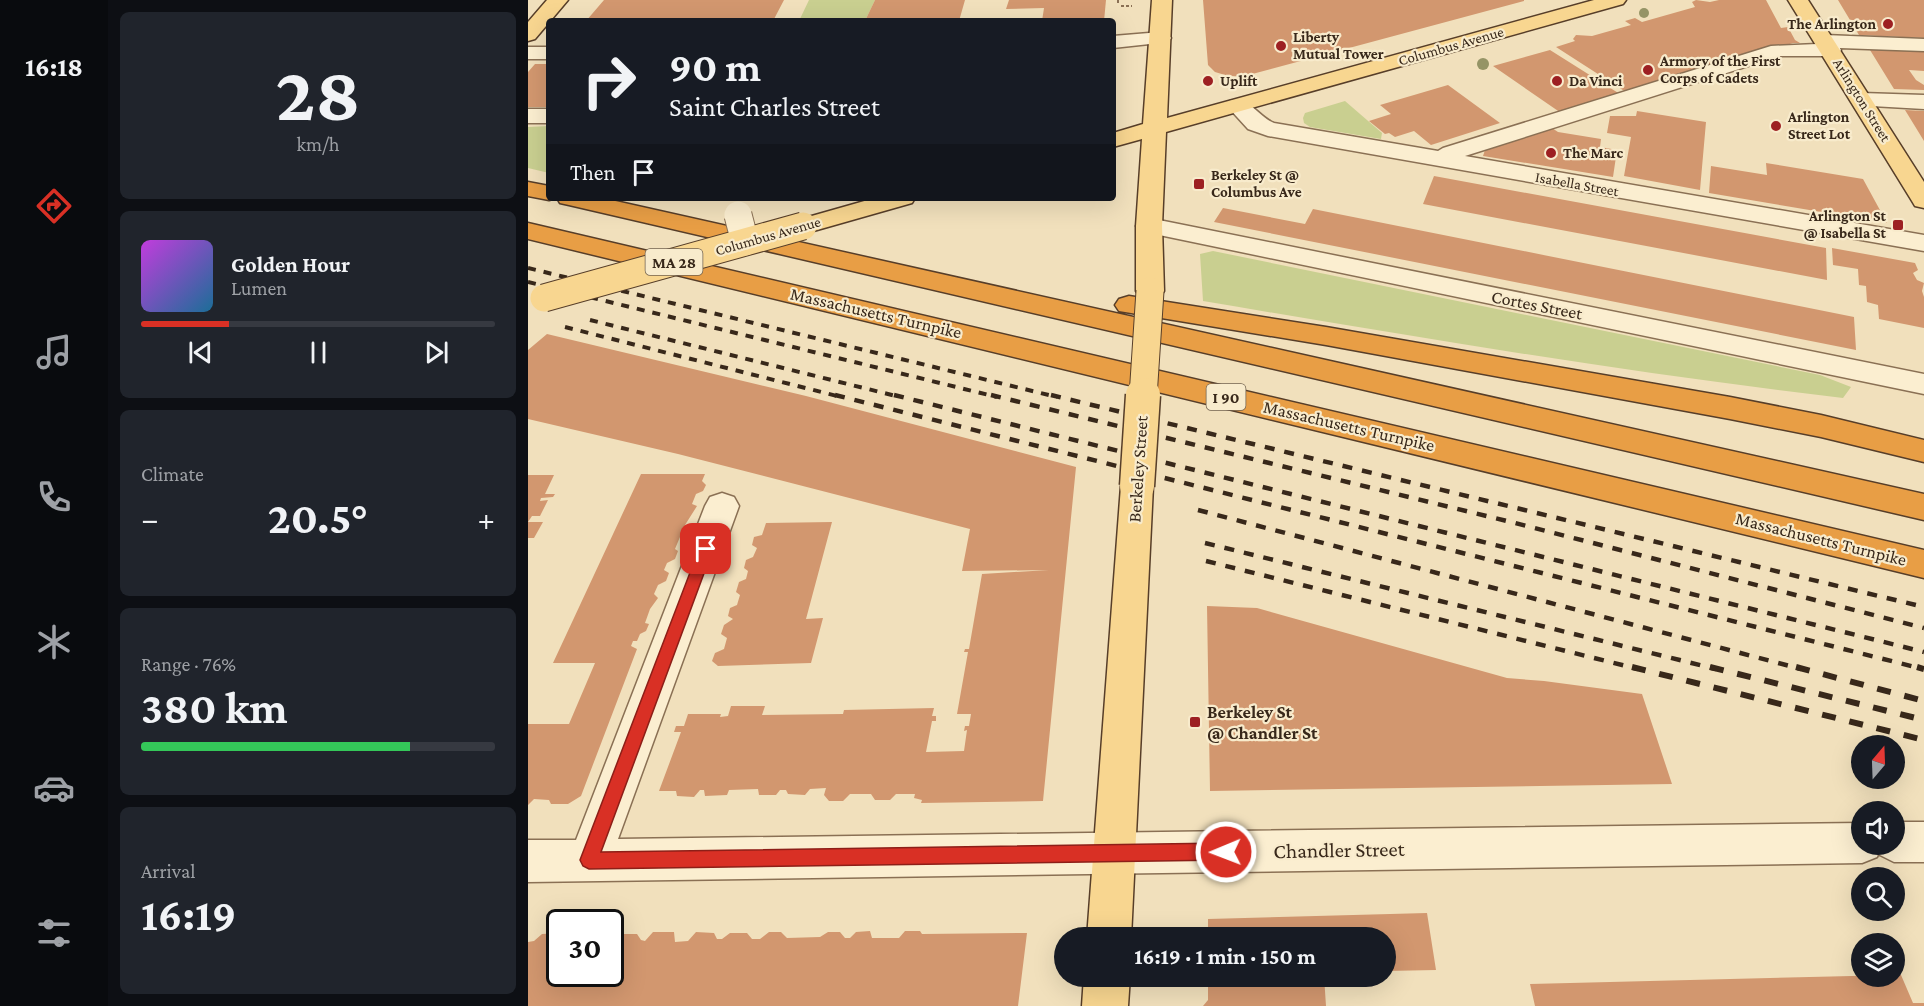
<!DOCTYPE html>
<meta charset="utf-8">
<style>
:root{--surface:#171b24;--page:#20242c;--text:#f1f3f6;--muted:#9ea1a6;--line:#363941;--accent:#d93025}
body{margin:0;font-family:"Crimson Pro",serif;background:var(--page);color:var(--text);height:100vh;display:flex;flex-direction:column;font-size:22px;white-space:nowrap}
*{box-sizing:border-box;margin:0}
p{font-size:20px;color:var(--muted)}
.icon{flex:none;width:33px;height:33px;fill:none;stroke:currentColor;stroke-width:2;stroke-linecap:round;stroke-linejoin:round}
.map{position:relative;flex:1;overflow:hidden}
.details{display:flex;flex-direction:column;gap:12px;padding:12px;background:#0d0f14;width:420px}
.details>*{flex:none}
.top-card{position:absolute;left:18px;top:18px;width:570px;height:183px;border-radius:6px;box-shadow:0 6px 24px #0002;background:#171b24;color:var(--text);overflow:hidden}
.needle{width:39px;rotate:19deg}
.controls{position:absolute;left:1323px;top:735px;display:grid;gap:12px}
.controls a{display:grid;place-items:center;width:54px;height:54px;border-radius:50%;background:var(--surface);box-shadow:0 6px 24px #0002;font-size:30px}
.speed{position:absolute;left:18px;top:909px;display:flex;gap:12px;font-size:30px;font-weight:700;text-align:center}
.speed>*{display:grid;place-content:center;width:78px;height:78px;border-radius:50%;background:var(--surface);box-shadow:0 6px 24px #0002;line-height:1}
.speed .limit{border:3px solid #111;border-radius:9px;background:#fff;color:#111}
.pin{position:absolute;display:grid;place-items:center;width:51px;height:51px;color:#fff;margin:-26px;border-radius:12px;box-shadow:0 3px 9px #0006}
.me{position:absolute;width:66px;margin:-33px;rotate:269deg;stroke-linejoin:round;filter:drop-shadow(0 0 4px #0008)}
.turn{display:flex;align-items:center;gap:21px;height:126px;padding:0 24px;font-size:27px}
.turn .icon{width:78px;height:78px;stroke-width:2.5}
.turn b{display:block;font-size:42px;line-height:51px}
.then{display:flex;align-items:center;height:57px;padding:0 24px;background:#0003;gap:12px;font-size:22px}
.big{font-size:45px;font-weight:700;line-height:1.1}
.details .card{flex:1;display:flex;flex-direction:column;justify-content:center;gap:9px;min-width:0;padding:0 21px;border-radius:9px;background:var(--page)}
.details .dial{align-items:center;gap:0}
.dial b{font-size:78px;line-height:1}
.song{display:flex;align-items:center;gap:18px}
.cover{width:72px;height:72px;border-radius:9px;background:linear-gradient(135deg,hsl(290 70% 55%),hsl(200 70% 35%))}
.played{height:6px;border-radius:3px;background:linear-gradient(90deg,var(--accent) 25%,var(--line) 25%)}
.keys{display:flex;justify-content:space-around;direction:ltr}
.heat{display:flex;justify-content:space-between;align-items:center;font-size:33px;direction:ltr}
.charge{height:9px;border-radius:4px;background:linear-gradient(90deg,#34c759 76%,var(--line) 0)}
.trip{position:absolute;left:526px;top:927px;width:342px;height:60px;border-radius:30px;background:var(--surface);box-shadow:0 6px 24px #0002;font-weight:700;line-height:60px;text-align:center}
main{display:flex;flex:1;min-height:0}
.tabs{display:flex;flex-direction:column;width:108px;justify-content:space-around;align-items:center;background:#090b0e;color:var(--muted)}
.tabs .icon{width:42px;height:42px}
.tabs .on{color:var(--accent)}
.tabs b{font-size:27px;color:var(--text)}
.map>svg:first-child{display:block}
.green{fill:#c9cf90}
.building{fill:#d2976f}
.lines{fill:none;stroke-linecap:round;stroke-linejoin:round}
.minor-casing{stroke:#8a7054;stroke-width:3}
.major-casing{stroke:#573e29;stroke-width:3}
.highway-casing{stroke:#573e29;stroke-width:3}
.path{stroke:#8a7054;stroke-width:2;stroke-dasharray:3 2;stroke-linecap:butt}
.minor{fill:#fbeed0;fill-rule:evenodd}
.major{fill:#f8d690;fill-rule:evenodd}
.highway{fill:#e89e45;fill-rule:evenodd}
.rail-far2{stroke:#38281a;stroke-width:4;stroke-dasharray:8 8;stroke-linecap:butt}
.rail-far1{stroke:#38281a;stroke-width:4.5;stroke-dasharray:10 10;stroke-linecap:butt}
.rail{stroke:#38281a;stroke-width:6;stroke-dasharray:14 14;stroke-linecap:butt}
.minor-bridge-casing{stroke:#8a7054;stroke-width:29;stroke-linecap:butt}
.major-bridge-far1-casing{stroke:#573e29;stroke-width:29;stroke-linecap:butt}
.major-bridge-casing{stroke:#573e29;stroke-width:37;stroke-linecap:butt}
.minor-bridge{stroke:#fbeed0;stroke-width:27}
.major-bridge-far1{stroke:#f8d690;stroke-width:27}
.major-bridge{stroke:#f8d690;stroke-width:34}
.tree{fill:#959466}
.route{fill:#d93025;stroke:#8d1f18;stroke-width:1.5}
.poi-dot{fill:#9d2022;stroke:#f8ebcc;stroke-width:2}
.labels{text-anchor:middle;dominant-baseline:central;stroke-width:4.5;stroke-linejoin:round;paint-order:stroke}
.far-poi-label{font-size:15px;font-weight:bold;fill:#38281a;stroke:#f8ebcc;text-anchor:start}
.far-street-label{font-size:15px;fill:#38281a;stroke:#f8ebcc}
.shield{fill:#f8ebcc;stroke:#72624f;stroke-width:1.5}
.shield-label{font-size:16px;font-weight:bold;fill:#38281a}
.street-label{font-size:18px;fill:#38281a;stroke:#f8ebcc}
.poi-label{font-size:18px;font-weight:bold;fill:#38281a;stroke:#f8ebcc;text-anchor:start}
.near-street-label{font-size:21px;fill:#38281a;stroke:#f8ebcc}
</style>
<main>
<nav class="tabs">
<b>16:18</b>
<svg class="icon on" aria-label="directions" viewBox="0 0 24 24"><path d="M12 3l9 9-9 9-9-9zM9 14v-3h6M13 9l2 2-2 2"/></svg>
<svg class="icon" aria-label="music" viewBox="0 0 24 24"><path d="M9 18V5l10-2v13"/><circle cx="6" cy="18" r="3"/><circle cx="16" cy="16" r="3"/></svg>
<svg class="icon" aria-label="phone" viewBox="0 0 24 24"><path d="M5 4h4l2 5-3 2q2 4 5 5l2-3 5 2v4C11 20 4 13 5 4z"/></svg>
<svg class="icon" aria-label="climate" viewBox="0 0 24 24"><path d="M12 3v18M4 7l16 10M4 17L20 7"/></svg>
<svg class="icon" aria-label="car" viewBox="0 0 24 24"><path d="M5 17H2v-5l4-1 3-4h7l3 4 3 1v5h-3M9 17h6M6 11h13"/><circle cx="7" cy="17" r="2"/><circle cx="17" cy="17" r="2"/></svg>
<svg class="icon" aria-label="filters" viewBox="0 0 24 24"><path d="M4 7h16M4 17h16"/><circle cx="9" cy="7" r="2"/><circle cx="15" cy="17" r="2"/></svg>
</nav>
<section class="details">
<div class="card dial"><b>28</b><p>km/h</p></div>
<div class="card">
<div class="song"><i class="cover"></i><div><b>Golden Hour</b><p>Lumen</p></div></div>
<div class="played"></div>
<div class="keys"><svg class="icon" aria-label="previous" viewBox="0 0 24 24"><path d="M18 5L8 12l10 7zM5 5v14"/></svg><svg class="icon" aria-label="pause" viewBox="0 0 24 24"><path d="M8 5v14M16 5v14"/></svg><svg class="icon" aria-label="next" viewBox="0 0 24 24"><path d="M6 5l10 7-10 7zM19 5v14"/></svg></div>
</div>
<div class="card"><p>Climate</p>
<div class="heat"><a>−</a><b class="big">20.5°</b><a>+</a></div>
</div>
<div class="card"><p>Range · 76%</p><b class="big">380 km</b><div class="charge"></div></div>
<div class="card"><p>Arrival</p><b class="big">16:19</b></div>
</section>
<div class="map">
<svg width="1396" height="1006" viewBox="0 0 1396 1006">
<rect width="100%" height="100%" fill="#f1e0bc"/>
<path class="green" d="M281,0H347L337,21H271Z
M817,101L854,133L853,139L782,127L776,123L775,118L777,113Z
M21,126V173L0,168V127Z
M685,251L1292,375L1323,387L1315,398C1101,373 888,337 675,301L672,254Z"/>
<path class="building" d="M76,0H256L245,21H58Z
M347,0H437L431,21H337Z
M481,0H578L576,21H514L516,8L478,9Z
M675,0H996V1L713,77L697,75L687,72L680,65Z
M1168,0L1182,2L1191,0H1238L1253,28L1260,27L1267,40L1272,43H1265L1101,94L1028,47L1047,41L1045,39L1048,35L1064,36L1103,25L1097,21L1107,18L1114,22L1167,7L1164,2Z
M1310,0H1396V38L1331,35Z
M1354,48L1396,50V71L1381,70L1388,80L1396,85V90L1366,89L1342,50H1355Z
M1022,50L1095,96L1036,115L965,66Z
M7,64H21V107H0V72Z
M920,85L972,123L903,145L886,131L867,137L861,133L857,134L841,121L863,114L852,105Z
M1377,110L1396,111V141Z
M1109,111L1178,122L1172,190L1096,176L1103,137L1079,133L1082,116H1108Z
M1024,128L1030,132L1073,139L1072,147L1089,150L1085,177L955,156L957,150Z
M1238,163L1335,179L1359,223L1181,193L1183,166L1239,175Z
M906,176L1298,248L1299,280L895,204Z
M695,208L777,224L785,209L1326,317L1328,350L686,222Z
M1304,248L1387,263L1390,270L1385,273L1389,280L1396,283L1394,291L1396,297V328L1351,319L1350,305L1339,302L1338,286L1331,285L1330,269L1305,265Z
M19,334L278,396L548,467L515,801L393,803L394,800L386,798L387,794H368L362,800H347L343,794H322L315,801H301L296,795L298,788L282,789L277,795L260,794L258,790H252L248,795H231L230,789L201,790L199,795L177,796L176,790H172L166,797L149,796L148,791H131L153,732H146L148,726H156L160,714H193L192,717L200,716L203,706H237L234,715L315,714L316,710L406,708L404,716H408V721H404L398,752L436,751L439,730L436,731L437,726H441L443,714H429L440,652H436L437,649H441L454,574L521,570L434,571L442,529L150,454L0,419V350Z
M113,474H177L174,481L178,485L175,491L168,494L164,504L169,506L157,525L161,528L158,534L152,537L147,549L150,551L147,559L139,563L136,570L141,573L138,581L130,585L126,594L130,598L122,609L117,623L121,624L118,631L112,634L109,641H105L103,646L109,649L53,796L40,804H23L21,800L6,799L0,805V724H41L67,663H25Z
M0,475H26L17,494H27L25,497L13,498L12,501L20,500L12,516H4L0,522H15L6,538H0Z
M304,522L278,619L295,618L283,663L190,666L184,661L187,653L196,649L199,638L193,634L196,625L205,619L200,616L202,608L209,605L212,595L208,592L211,582L218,579L220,571L216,568L218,560L225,557L229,548L224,545L226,537L234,535L238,523Z
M679,606L729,608L979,678L1016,681L1114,694L1144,784L682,791Z
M899,913L908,970L858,971V938H680V919Z
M342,931L344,938H371L377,931H392L394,934L499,933L490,1006H0V942L6,941L14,934L32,933V974H82V940L89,934H109L113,940L117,941L125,932H146L147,942L160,941L168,932L186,933L189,939H194L202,933H219L224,939H232L241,932H253L259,938L292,937L300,932H312L317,938H322L328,932Z
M1366,975H1373L1385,1003H1396V1006H1007L1002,984Z
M680,976H796L798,1006H675L680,1000Z"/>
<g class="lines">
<defs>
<path id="minor" d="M633,32L640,34L643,38L640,42L585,48V36Z
M1297,35L1396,39V51L1312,48L1313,50L1310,54L1303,56H1252L937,156L1396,235V251L740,136L720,129L699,106L702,101C722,96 729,116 746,123L910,151L915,148L1243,46L1289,44L1287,41L1290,37Z
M0,47H21V59H0Z
M1334,93L1396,95V109L1326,105L1323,100L1326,95Z
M0,109H21V123H0Z
M621,218L1396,374V394L612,231L608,226L612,221Z
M194,493L206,497L211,506L90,839L1334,823V844H1366V822H1396V862H1366L1350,854L1349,857L1334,863L0,882V840H48L177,506L182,497Z"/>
<path id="major" d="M19,0H40L7,39L0,41V22Z
M624,0H644L639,118L1066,0H1098L1095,4L638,132L634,226L636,291L632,297L622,300L612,297L608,291V226L614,139L585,147V133L615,124Z
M1260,0H1280L1396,182V208L1387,206L1384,201Z
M347,198H387L384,203L275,234L266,231L262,226L266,221Z
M609,474L621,477L625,486L603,938H559L593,486L597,477Z
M556,976H602L600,1006H554Z"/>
<path id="highway" d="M0,182L21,186V198H74L1396,494V520L41,205L32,203L29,198L21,200L0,196Z
M0,223L1396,550V578L0,239Z
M601,296L798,327L1202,397L1293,415L1396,440V462L1293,437L1202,419L798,345L591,311L587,305L591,299Z"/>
</defs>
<use href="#minor" class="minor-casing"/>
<use href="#major" class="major-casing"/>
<use href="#highway" class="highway-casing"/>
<path class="path" d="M590,0V3
M593,6H604"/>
<use href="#minor" class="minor"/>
<use href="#major" class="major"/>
<use href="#highway" class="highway"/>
<path class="rail-far2" d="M0,268L529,397
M0,282L469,397
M62,320L372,397
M37,327L313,397"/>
<path class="rail-far1" d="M307,395L1395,669
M366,395L1396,652
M463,395L987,523L1396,628
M523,395L1396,607
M670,510L1273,669
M677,543L1188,669
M678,561L1110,669"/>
<path class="rail" d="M1104,667L1396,740
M1182,667L1396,720
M1268,667L1396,701
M1389,667L1396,669"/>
<defs>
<path id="minor-bridge" d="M210,215L217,242"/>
<path id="major-bridge-far1" d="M16,298L275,226
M615,397L622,291"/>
<path id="major-bridge" d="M609,486L615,395"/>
</defs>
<use href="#minor-bridge" class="minor-bridge-casing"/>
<use href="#major-bridge-far1" class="major-bridge-far1-casing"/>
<use href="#major-bridge" class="major-bridge-casing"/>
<use href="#minor-bridge" class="minor-bridge"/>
<use href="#major-bridge-far1" class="major-bridge-far1"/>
<use href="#major-bridge" class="major-bridge"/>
</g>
<g class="tree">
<circle cx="1116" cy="13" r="5"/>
<circle cx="955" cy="64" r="6"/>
</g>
<path class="route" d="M178,544L183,546L185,549L73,852L698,843L705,846L707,852L705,858L698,860L61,869L55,866L52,860L171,549L173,546Z"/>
<g class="poi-dot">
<circle cx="1360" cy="24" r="6"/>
<circle cx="753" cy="46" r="6"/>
<circle cx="1120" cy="70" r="6"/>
<circle cx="680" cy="81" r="6"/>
<circle cx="1029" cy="81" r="6"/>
<circle cx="1248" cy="126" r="6"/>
<circle cx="1023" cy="153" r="6"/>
<rect x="665" y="178" width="12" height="12" rx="3"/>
<rect x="1364" y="219" width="12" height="12" rx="3"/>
<rect x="661" y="716" width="12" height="12" rx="3"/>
</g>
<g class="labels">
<g class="far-poi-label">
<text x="1348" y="24" text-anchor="end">The Arlington</text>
<text x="765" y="37">Liberty<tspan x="765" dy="17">Mutual Tower</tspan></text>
<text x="1132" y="61">Armory of the First<tspan x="1132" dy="17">Corps of Cadets</tspan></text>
<text x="692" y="81">Uplift</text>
<text x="1041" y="81">Da Vinci</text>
<text x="1260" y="117">Arlington<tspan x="1260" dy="17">Street Lot</tspan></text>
<text x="1035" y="153">The Marc</text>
<text x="683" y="175">Berkeley St @<tspan x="683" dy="17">Columbus Ave</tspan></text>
<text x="1358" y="216" text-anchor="end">Arlington St<tspan x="1358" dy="17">@ Isabella St</tspan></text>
</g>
<g class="far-street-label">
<text transform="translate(923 46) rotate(-16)">Columbus Avenue</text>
<text transform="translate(1334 100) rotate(58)">Arlington Street</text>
<text transform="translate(1049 184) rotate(10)">Isabella Street</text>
<text transform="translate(240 236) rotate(-16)">Columbus Avenue</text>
</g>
<g class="shield">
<rect x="117.5" y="249" width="57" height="26" rx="4.5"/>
<rect x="678.5" y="384" width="39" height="26" rx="4.5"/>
</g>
<g class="shield-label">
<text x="146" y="262">MA 28</text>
<text x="698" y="397">I 90</text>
</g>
<g class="street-label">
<text transform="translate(1009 305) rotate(11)">Cortes Street</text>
<text transform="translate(348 313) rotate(13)">Massachusetts Turnpike</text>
<text transform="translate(821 426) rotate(13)">Massachusetts Turnpike</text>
<text transform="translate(610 469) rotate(-86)">Berkeley Street</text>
<text transform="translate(1293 539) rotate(14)">Massachusetts Turnpike</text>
</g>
<g class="poi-label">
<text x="679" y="712">Berkeley St<tspan x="679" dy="21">@ Chandler St</tspan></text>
</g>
<g class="near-street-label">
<text transform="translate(811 850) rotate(-1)">Chandler Street</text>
</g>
</g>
</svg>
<div class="controls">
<a><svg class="needle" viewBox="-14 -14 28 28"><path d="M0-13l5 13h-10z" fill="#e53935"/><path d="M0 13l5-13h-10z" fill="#9ea1a6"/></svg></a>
<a><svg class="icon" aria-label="sound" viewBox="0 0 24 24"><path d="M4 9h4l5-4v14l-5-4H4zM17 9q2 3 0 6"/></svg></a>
<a><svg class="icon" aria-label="search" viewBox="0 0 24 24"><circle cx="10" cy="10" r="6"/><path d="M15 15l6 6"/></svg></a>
<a><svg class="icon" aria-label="layers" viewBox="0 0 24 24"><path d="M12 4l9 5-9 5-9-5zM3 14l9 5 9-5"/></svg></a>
</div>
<div class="speed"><div class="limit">30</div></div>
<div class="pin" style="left:178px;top:549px;background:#d93025"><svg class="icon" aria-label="arrive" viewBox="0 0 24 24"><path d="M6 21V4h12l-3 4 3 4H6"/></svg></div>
<svg class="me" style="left:698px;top:852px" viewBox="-20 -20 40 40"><circle r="17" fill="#d93025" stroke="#fff" stroke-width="3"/><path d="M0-11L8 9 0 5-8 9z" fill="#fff"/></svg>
<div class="trip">16:19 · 1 min · 150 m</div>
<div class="top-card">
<div class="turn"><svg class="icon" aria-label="right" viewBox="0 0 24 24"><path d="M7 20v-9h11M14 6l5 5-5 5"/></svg><div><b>90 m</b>Saint Charles Street</div></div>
<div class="then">Then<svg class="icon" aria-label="arrive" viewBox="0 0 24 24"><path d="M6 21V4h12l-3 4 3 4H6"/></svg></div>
</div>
</div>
</main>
